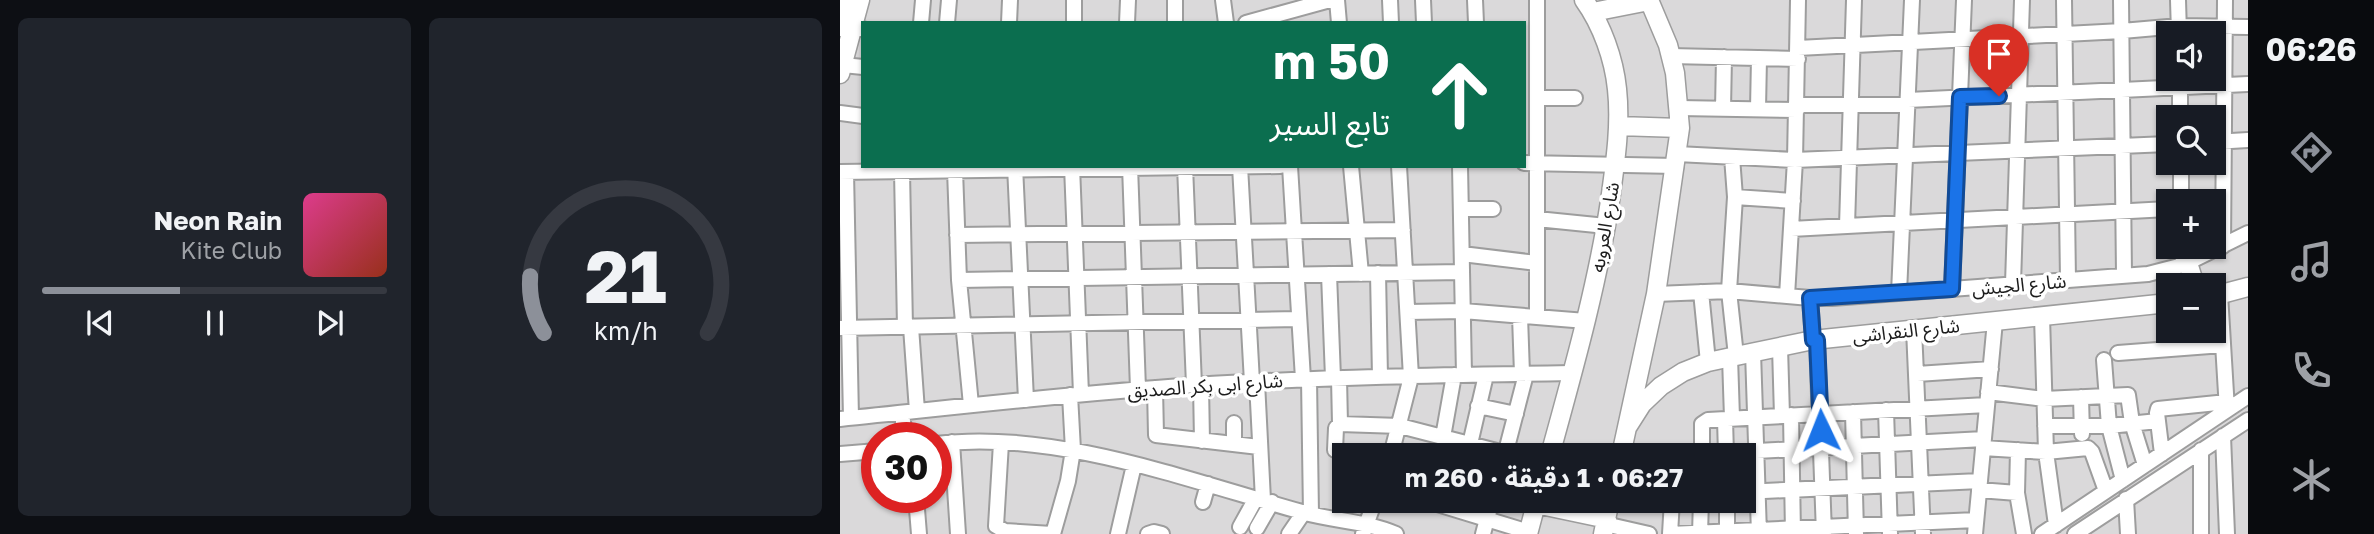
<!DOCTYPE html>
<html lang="ar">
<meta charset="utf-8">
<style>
:root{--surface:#171b24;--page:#20242c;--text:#f1f3f6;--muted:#9ea1a6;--line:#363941;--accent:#8c9099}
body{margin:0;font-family:"Golos Text","Noto Sans Arabic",sans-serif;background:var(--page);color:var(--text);direction:rtl;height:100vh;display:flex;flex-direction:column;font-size:26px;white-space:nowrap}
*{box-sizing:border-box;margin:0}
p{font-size:23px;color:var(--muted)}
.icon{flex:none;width:38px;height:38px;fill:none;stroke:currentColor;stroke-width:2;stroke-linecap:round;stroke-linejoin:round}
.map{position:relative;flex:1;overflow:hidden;direction:ltr}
.side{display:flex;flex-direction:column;gap:18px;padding:18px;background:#0d0f14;width:840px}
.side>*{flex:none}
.hud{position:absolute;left:21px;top:21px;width:665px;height:147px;border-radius:0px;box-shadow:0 2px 5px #0004;direction:rtl;background:#0b6e4f;color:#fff;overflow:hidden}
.controls{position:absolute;left:1316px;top:21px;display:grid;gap:14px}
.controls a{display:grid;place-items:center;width:70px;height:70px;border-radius:0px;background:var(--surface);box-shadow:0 2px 5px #0004;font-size:35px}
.speed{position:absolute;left:21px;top:422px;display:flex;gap:14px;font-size:35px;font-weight:700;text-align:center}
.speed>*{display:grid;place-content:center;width:91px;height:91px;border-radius:50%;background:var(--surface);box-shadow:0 2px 5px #0004;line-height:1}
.speed .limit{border:10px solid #d22;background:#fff;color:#111}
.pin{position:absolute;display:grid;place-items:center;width:60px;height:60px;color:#fff;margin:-72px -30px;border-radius:50% 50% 50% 0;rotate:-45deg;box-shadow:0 0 7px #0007}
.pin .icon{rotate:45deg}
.me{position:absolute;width:77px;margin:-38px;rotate:358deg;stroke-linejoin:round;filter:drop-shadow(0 0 5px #0008)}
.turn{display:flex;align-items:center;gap:24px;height:147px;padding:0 21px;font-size:32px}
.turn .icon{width:91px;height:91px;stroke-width:2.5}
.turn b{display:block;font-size:49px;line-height:60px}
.side .tile{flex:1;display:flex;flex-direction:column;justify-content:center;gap:10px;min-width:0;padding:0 24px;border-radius:10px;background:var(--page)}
.side .dial{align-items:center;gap:0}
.dial svg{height:182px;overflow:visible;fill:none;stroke:var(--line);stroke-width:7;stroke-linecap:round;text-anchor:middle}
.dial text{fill:var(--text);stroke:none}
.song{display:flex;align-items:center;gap:21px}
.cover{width:84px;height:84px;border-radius:10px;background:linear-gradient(135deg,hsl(330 70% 55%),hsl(10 70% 35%))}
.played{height:7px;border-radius:4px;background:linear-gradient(90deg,var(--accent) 40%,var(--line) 40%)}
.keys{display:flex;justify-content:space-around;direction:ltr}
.side .tiles{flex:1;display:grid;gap:18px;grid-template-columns:repeat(2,1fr)}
.trip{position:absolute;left:492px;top:443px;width:424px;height:70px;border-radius:0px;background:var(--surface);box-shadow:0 2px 5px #0004;font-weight:700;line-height:70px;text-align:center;direction:rtl}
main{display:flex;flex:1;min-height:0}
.menu{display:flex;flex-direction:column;width:126px;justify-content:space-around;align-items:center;background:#090b0e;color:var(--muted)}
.menu .icon{width:49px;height:49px}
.menu .current{color:var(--accent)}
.menu b{font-size:32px;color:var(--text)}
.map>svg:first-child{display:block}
.residential{fill:#dad9da;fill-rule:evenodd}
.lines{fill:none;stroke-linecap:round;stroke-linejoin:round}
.minor-casing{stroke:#9d9d9d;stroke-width:18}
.tertiary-casing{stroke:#9d9d9d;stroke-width:21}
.minor{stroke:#fff;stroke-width:14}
.tertiary{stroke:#fff;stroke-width:18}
.route-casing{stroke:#114b97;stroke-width:18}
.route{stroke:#1a73e8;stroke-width:12}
.labels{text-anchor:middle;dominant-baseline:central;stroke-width:7;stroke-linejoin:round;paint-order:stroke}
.street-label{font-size:19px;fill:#1c1c1c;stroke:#fff}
</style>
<main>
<nav class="menu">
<b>06:26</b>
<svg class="icon current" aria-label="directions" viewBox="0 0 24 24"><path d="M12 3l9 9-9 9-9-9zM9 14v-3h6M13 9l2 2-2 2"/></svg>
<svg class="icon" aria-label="music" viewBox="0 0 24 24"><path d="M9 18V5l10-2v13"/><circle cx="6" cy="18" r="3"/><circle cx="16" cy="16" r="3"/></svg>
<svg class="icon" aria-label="phone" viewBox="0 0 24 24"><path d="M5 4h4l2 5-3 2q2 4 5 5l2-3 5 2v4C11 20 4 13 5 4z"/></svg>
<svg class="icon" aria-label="climate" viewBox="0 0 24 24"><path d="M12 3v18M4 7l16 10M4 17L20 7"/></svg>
</nav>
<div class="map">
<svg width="1408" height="534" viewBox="0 0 1408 534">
<rect width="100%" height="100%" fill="#eee7e2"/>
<path class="residential" d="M0,0H1408V534H0ZM23,23H684V166H23ZM1328,33H1374V79H1328ZM1328,117H1374V163H1328ZM1328,201H1374V247H1328ZM1328,285H1374V331H1328ZM37,438H96V497H37ZM504,455H903V500H504Z"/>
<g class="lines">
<defs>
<path id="minor" d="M335,0V23
M383,0L386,23
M497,0L499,23
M550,0L551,23
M583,0L584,23
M635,0L636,23
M697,0V317
M1224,0L1228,280
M1281,0L1284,275
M1338,0L1339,33
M81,23L83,0
M107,23L109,0
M169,23L170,0
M234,23V0
M287,23L288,0
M406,23L490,0
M0,29H23
M958,48L1282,31L1339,26L1408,27
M830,56L958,59
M3,65L23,67
M1340,79V117
M697,98H735
M1068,100L1408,84
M957,105H1067
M839,108L957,110
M883,109L884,57
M918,109L919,58
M0,113L23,116
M1374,142L1408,140
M837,154L955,160L1328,144
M892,157L895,197L889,291L896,356
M684,163L836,166
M1341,163V201
M175,166L186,400
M232,166L241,394
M290,166L298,389
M345,166L354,385
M400,166L412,382
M450,166L463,379
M511,166L521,274
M620,166L624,375
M115,170L119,280L131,405
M62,171L65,327
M0,172L440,166
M6,172L11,418
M895,197L953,201
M621,209H653
M697,219L766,226
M1007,226L1014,0
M951,229L1328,209
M117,235L563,230
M1383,246L1385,0
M1342,247L1343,265
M622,254L697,263
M538,273L540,377
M489,274L493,378
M119,280L622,272
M1173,284L1182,0
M1112,289L1124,0
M861,292L868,362
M1059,293L1072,0
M816,294L889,291L970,298H992L1308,274L1343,265L1408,233
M1380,294L1387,410
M947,296L955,160L958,0
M970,298L973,340
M568,312L623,311L746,321
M680,316L682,374
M1202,316L1206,452L1216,525
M71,327L77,411
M0,328L459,319
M1074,329L1083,534
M1330,331L1332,349
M977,340L984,534
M940,347L942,416
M913,352L919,534
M1278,353L1383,345
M890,357L892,418
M1264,360L1269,426L1283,480
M1077,374L1151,369
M499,378L500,424
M469,379L471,514
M417,382L423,500
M361,385L362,441
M315,388L316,435L419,447
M1148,392L1204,399L1288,395L1292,423L1305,465
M1241,397L1242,434
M638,406L676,414
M1046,410L1050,534
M1013,412L1016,533
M62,413L65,438
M951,415L953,534
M0,419C118,407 236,393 355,385C480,377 606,375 732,373
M885,419L886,455
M1205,426H1269L1318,421
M1383,436L1387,534
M603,437L614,375
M112,442L118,534
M161,443L156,526L165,531L212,534
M96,444C214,429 350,481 462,512C493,521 526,521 556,534
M394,444V423
M630,444L646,375
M1143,448L1206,452L1248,448L1252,452L1266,491
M495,450L496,428L500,424L560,426L672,455
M1178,450L1177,493L1184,534
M1361,450V534
M0,454L37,451
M781,454H862L1144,439
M1322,454L1317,413L1318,409L1387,402
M551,455L571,377L559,166
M665,455L686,374
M862,455V424L868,420L1147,405
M1139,490L1177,493
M903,492L1140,481
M76,497L79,534
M1286,499L1288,534
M584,500L689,532
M887,500V534
M363,502L368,484
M765,524L809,534
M400,527L416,498
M417,528L432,502
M213,534L228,481L233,450L230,395
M278,534L294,465
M308,534L314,532L322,534
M449,534L464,512
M523,534L535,500
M643,534L652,500
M830,534L1136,520
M830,534L832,500
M860,534L861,500
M1135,534L1155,321
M1202,534L1408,396
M1235,534L1408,420"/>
<path id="tertiary" d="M753,12L809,1
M0,20L5,0
M0,74L20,0
M778,126L840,128
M1348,263L1355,285
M1374,296L1408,287
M788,426L802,404L821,386L843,372L868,362L896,356L973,340L1328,303
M710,455C733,371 757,287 770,201C775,164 781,126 777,89C774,59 762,25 744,0
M781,455L816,294L840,128L835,73L828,45L809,0
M696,504L767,519
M688,534L697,500
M763,534L770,500"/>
</defs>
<use href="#minor" class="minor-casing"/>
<use href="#tertiary" class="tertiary-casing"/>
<use href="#minor" class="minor"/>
<use href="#tertiary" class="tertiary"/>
</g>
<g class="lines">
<defs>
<path id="route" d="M981,430L977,340H973L970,298L1112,289L1120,97L1159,96"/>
</defs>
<use href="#route" class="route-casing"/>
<use href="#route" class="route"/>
</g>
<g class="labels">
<g class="street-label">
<text transform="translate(764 227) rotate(-80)">شارع العروبه</text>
<text transform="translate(1179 284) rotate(-5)">شارع الجيش</text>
<text transform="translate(1066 330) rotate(-6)">شارع النقراشى</text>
<text transform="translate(365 385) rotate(-4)">شارع ابى بكر الصديق</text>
</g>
</g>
</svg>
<div class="controls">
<a><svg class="icon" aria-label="sound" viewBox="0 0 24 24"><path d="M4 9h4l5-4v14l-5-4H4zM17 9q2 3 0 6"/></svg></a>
<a><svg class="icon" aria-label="search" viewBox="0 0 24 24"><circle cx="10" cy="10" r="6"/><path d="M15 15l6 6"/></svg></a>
<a>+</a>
<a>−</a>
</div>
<div class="speed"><div class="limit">30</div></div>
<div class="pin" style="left:1159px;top:96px;background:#d93025"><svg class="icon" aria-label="arrive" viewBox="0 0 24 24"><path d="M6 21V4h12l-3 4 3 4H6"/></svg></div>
<svg class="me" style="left:981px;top:430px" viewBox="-20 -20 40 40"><path d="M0-17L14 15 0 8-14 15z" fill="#1a73e8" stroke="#fff" stroke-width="4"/></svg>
<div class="trip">06:27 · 1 دقيقة · 260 m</div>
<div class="hud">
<div class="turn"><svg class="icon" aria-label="ahead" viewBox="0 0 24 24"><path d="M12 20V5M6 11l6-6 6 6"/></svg><div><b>50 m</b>تابع السير</div></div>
</div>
</div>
<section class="side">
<div class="tiles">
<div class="tile dial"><svg viewBox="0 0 100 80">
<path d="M14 69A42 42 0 1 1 86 69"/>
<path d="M14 69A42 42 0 0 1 8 44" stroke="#8c9099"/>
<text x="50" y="56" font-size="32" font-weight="700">21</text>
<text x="50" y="72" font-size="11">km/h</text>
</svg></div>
<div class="tile">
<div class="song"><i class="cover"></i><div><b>Neon Rain</b><p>Kite Club</p></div></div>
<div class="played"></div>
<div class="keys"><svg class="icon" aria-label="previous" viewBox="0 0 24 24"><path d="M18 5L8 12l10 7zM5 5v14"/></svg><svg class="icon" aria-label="pause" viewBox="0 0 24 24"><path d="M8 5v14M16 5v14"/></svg><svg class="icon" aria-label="next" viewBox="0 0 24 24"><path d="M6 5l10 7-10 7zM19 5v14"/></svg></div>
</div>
</div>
</section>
</main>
